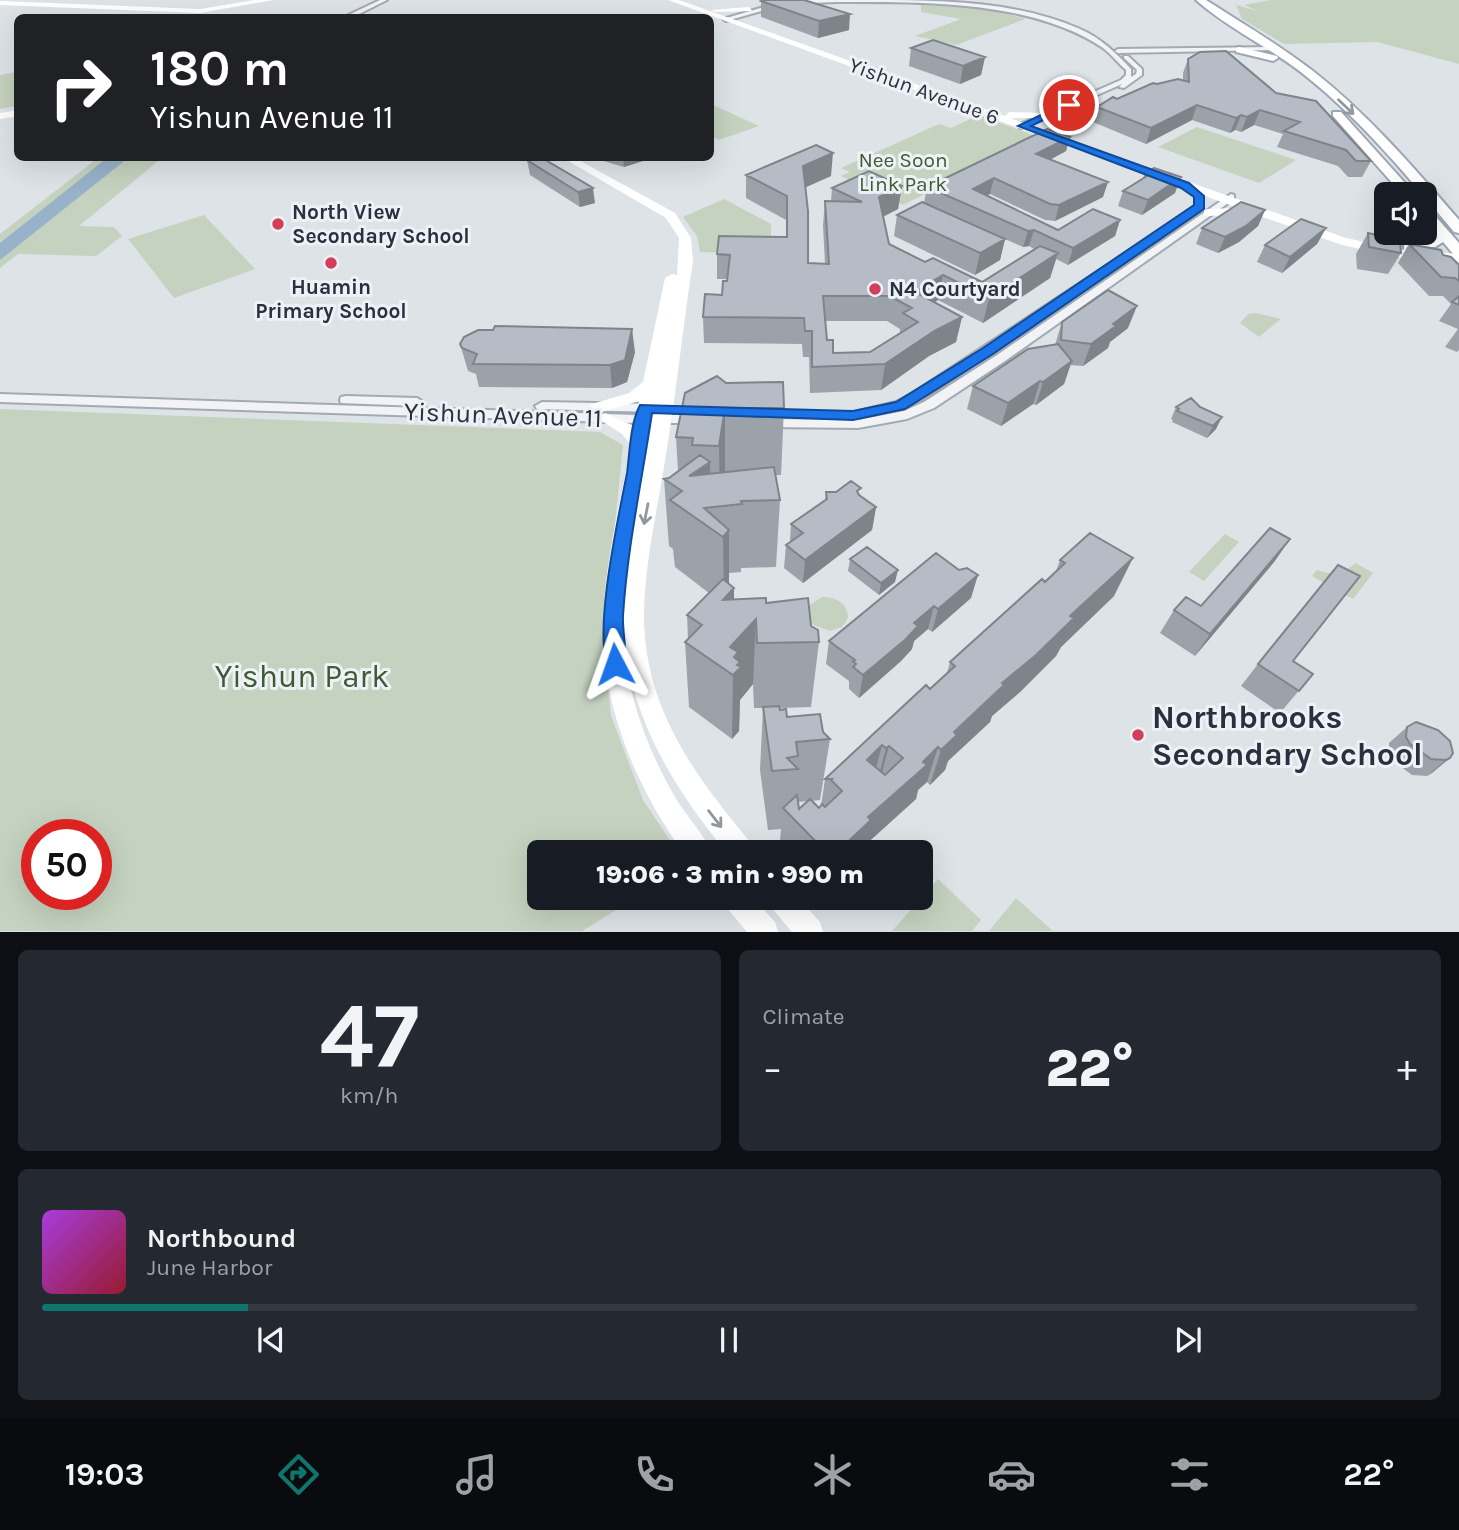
<!DOCTYPE html>
<meta charset="utf-8">
<style>
:root{--surface:#171b24;--page:#242831;--text:#f1f3f6;--muted:#9ea1a6;--line:#363941;--accent:#0f766e}
body{margin:0;font-family:Karla,sans-serif;background:var(--page);color:var(--text);height:100vh;display:flex;flex-direction:column;font-size:26px;white-space:nowrap}
*{box-sizing:border-box;margin:0}
p{font-size:23px;color:var(--muted)}
.icon{flex:none;width:38px;height:38px;fill:none;stroke:currentColor;stroke-width:2;stroke-linecap:round;stroke-linejoin:round}
.map{position:relative;height:932px;overflow:hidden}
.panel{display:flex;flex-direction:column;gap:18px;padding:18px;background:#0d0f14;flex:1}
.panel>*{flex:none}
.hud{position:absolute;left:14px;top:14px;width:700px;height:147px;border-radius:10px;box-shadow:0 7px 28px #0002;background:#202124;color:#fff;overflow:hidden}
.fabs{position:absolute;left:1374px;top:182px;display:grid;gap:14px}
.fabs a{display:grid;place-items:center;width:63px;height:63px;border-radius:10px;background:var(--surface);box-shadow:0 7px 28px #0002;font-size:35px}
.speed{position:absolute;left:21px;top:819px;display:flex;gap:14px;font-size:35px;font-weight:700;text-align:center}
.speed>*{display:grid;place-content:center;width:91px;height:91px;border-radius:50%;background:var(--surface);box-shadow:0 7px 28px #0002;line-height:1}
.speed .limit{border:10px solid #d22;background:#fff;color:#111}
.pin{position:absolute;display:grid;place-items:center;width:60px;height:60px;color:#fff;margin:-30px;border:4px solid #fff;border-radius:50%;box-shadow:0 2px 7px #0007}
.me{position:absolute;width:77px;margin:-38px;rotate:356deg;stroke-linejoin:round;filter:drop-shadow(0 0 5px #0008)}
.turn{display:flex;align-items:center;gap:24px;height:147px;padding:0 21px;font-size:32px}
.turn .icon{width:91px;height:91px;stroke-width:2.5}
.turn b{display:block;font-size:49px;line-height:60px}
.big{font-size:52px;font-weight:800;line-height:1.1}
.panel .widget{flex:1;display:flex;flex-direction:column;justify-content:center;gap:10px;min-width:0;padding:0 24px;border-radius:10px;background:var(--page)}
.panel .dial{align-items:center;gap:0}
.dial b{font-size:91px;line-height:1}
.song{display:flex;align-items:center;gap:21px}
.cover{width:84px;height:84px;border-radius:10px;background:linear-gradient(135deg,hsl(280 70% 55%),hsl(350 70% 35%))}
.played{height:7px;border-radius:4px;background:linear-gradient(90deg,var(--accent) 15%,var(--line) 15%)}
.keys{display:flex;justify-content:space-around;direction:ltr}
.heat{display:flex;justify-content:space-between;align-items:center;font-size:38px;direction:ltr}
.panel .tiles{flex:1;display:grid;gap:18px;grid-template-columns:1fr 1fr}
.widget:last-child{grid-column:span 2}
.trip{position:absolute;left:527px;top:840px;width:406px;height:70px;border-radius:10px;background:var(--surface);box-shadow:0 7px 28px #0002;font-weight:800;line-height:70px;text-align:center}
.dock{display:flex;height:112px;justify-content:space-around;align-items:center;background:#090b0e;color:var(--muted)}
.dock .icon{width:49px;height:49px}
.dock .active{color:var(--accent)}
.dock b{font-size:32px;color:var(--text)}
.map>svg:first-child{display:block}
.green{fill:#c5d2bf;fill-rule:evenodd}
.water{fill:#98b2c9}
.lines{fill:none;stroke-linecap:round;stroke-linejoin:round}
.minor-casing{stroke:#a3aab2;stroke-width:4}
.tertiary-casing{stroke:#a3aab2;stroke-width:4}
.primary-casing{stroke:#9da7b4;stroke-width:4}
.minor{fill:#f1f3f6;fill-rule:evenodd}
.tertiary{fill:#f1f3f6;fill-rule:evenodd}
.secondary{fill:#fff;fill-rule:evenodd}
.primary{fill:#fff;fill-rule:evenodd}
.wall{fill:#9ca2a9;fill-rule:evenodd}
.shaded-wall{fill:#7f848a}
.building{fill:#b5bcc5;stroke:#7f848a;stroke-width:2;fill-rule:evenodd}
.oneway{stroke:#93989f}
.route{fill:#1a73e8;stroke:#114b97;stroke-width:2}
.poi-dot{fill:#d13f5a;stroke:#eef1f6;stroke-width:2.5}
.labels{text-anchor:middle;dominant-baseline:central;stroke-width:6;stroke-linejoin:round;paint-order:stroke}
.far-street-label{font-size:21px;fill:#27313f;stroke:#eef1f6}
.far-park-label{font-size:21px;fill:#3d5c34;stroke:#eef1f6}
.far-poi-label{font-size:21px;font-weight:bold;fill:#27313f;stroke:#eef1f6;text-anchor:start}
.street-label{font-size:26px;fill:#27313f;stroke:#eef1f6}
.near-park-label{font-size:32px;fill:#3d5c34;stroke:#eef1f6}
.near-poi-label{font-size:32px;font-weight:bold;fill:#27313f;stroke:#eef1f6;text-anchor:start}
</style>
<div class="map">
<svg width="1459" height="932" viewBox="0 0 1459 932">
<rect width="100%" height="100%" fill="#dee3e8"/>
<path class="green" d="M1271,0H1459V64L1363,38L1377,42L1284,44L1242,19L1236,5L1258,11L1244,5Z
M921,5L988,8L1025,19L956,45L915,36L961,19L921,12Z
M17,72V106L0,109V75Z
M710,104H711L759,126L719,140L711,136Z
M979,115L1038,137L903,205L841,176L850,172L841,168L939,124L951,128Z
M1197,127L1296,160L1259,183L1158,147Z
M98,158H162L79,226L114,227L122,236L96,256L18,254L0,268V234Z
M724,199L771,224V254L700,252L697,236L683,217Z
M204,215L255,269L174,298L128,239Z
M1256,313L1281,319L1259,337L1240,323L1248,314Z
M0,409L600,432L623,445L603,642L611,716L643,800L678,852H539V898H636L582,931H0ZM37,835H96V894H37Z
M1225,534L1239,542L1204,581L1189,572Z
M1356,563L1373,573L1353,599L1312,576L1317,570C1333,576 1342,574 1356,563Z
M822,597C836,597 848,603 848,618L842,627L830,631L811,624L807,607Z
M938,879L981,920L972,931H892Z
M1016,898L1053,931H989Z"/>
<path class="water" d="M107,158H128L0,260V243Z"/>
<g class="lines">
<defs>
<path id="minor" d="M380,0H387L351,18H342Z
M792,0C819,0 846,0 873,0C943,0 1016,1 1080,29C1101,38 1116,53 1131,69V77L1136,74L1137,70L1124,58V56H1128L1142,69V75L1124,88L1119,87L1122,84L1023,128H1020V124L1121,80L1126,75V70C1118,63 1111,54 1103,48C1031,0 923,2 838,2C822,2 806,4 790,3Z
M774,4L776,7L726,21L723,19Z
M1274,47L1276,50L1118,53L1115,51L1118,49Z"/>
<path id="tertiary" d="M1231,194L1234,195V199L1005,361L934,408L907,419L858,428L767,427L760,423L767,419L858,420L904,411L924,402L997,355Z
M1191,210L1196,213L1194,215L923,399L905,408L864,418L857,414L859,411L896,402L913,393Z
M0,394L636,415H698L705,419L698,423H636L0,402Z
M346,396L417,398L423,402L417,406L341,403L340,400L341,397Z
M542,402L655,404L662,408L655,412L537,409L535,406Z"/>
<path id="primary" d="M1196,0H1206C1242,23 1279,45 1313,71C1368,114 1414,168 1459,220V233L1454,232C1409,178 1363,122 1307,77C1273,49 1227,28 1196,0Z
M1239,47L1277,56L1278,58L1273,61L1236,52V48Z
M1333,112H1341L1415,194H1402L1333,116Z
M1424,208L1429,209L1459,243V256L1454,255L1443,242L1435,247L1404,251V245L1429,240L1433,231L1424,221Z"/>
</defs>
<use href="#minor" class="minor-casing"/>
<use href="#tertiary" class="tertiary-casing"/>
<use href="#primary" class="primary-casing"/>
<use href="#minor" class="minor"/>
<use href="#tertiary" class="tertiary"/>
<path class="secondary" d="M254,0H273L200,13L0,5V1L200,9Z
M668,0H679L1005,116L1009,112L1050,113V117L1046,118H1010L1346,238L1397,249L1459,254V262L1397,257L1342,245L1249,212L1243,215L1204,216V210L1208,209L1238,208Z
M749,7L752,11L715,12L711,10Z
M18,110V116L0,119V113Z
M563,158H575L675,213L691,238L693,261C683,327 676,394 665,461C657,511 645,562 644,613C643,706 694,775 751,843L755,852H726C672,786 625,710 624,621C622,683 645,745 675,797C686,816 703,832 711,852H683C637,789 603,708 603,630C603,568 620,505 631,445L622,434L597,418L605,413L634,426L639,401L598,413L590,408L592,404L629,393L643,382L665,278L672,274L677,275L679,238L666,218Z
M722,898H753L775,922L778,932H747L726,907Z
M767,898H798L820,922L823,932H792L771,907Z"/>
<use href="#primary" class="primary"/>
</g>
<path class="wall" d="M761,1L849,30L818,38L761,17Z
M911,48L985,57L981,75L960,84L909,66Z
M1188,59L1276,93L1371,161L1362,177H1348L1338,166L1277,147L1283,134L1254,125L1241,132L1235,130L1230,133L1192,120L1146,144L1093,122L1097,107L1157,84L1183,80V73Z
M1070,137L1066,151L1051,159L1103,197L1055,221L1045,220L990,194L987,195L1058,230L1120,220L1115,236L1068,265L1056,259L1050,278L983,323L938,300L935,302L962,317L956,342L929,356L881,390L810,393L809,357H803L802,344L704,343L703,317L722,295L728,279H717V254L786,237V220L746,198V175L831,176L805,187L808,263L825,264L823,225L825,201L831,202L832,188L902,186L898,209L883,217L889,244L925,262L982,282L1034,249L1029,246L1023,247L1005,239L1000,260L975,275L894,236L897,215L924,203L927,187ZM825,321H887L900,329V333L870,352L833,353L827,340Z
M534,158L595,203L580,207L530,175L527,160Z
M593,158H652L624,167Z
M1145,173L1175,193L1142,215L1118,206L1123,191L1143,178Z
M1265,210L1258,226L1239,242L1218,253L1196,244L1202,228Z
M1326,228L1317,244L1282,273L1257,262L1265,245Z
M1368,233L1401,253L1388,274L1357,269L1356,254Z
M1409,244L1443,255L1459,265V350L1457,352L1445,347L1458,329L1439,321L1451,304L1443,296H1429L1398,263Z
M1062,322L1128,328L1110,342L1108,348L1083,366L1070,365L1064,384L1036,405L1033,404L1001,426L967,409L973,386L1055,345Z
M460,344L635,352L627,382L612,388L479,387L476,374L468,371Z
M726,383L784,408L781,475H775L780,500L776,567L741,568V572L729,573V583L734,599L766,603L811,626L819,642L811,707L779,708L780,710L787,717L823,732L830,739L820,800L811,801L819,808L821,806L825,779L947,673L950,662L1056,571L1060,560L1114,596L1061,647L1056,656L1020,692L992,716L990,722L948,761L945,770L930,785L927,782L918,790L916,799L864,846L862,852H791L780,841L781,829L768,830L760,770L763,708H754L753,684L740,700L739,731L732,739L689,707L685,642L688,639L687,615L709,593L675,567L673,549L669,546L664,479L669,478L678,471L676,437ZM808,801L799,809L798,802Z
M1191,398L1216,429L1207,438L1172,422L1173,420L1171,419L1176,407Z
M826,492L860,496L876,507L872,530L803,583L784,568L786,545L790,542L791,524L825,500Z
M1290,539L1274,562L1195,656L1160,633L1174,610L1201,606Z
M936,553L971,598L932,632L928,629L914,641L912,649L901,661L859,698L849,689V681L826,664L829,641Z
M850,559L895,582L879,595L848,571Z
M1293,661L1313,674L1280,713L1241,686L1258,664Z
M1407,727L1450,758L1427,776L1412,775L1392,760L1389,753V743Z"/>
<path class="shaded-wall" d="M850,14L849,30L818,38L819,21Z
M985,57L981,75L960,84L963,66Z
M1197,105L1192,120L1146,144L1151,128Z
M1260,110L1254,125L1241,132L1247,117Z
M1241,115L1235,130L1230,133L1236,118Z
M1070,137L1066,151L1033,169L1036,154Z
M833,153L831,176L802,189L803,166Z
M623,158H652L624,167Z
M1181,177L1175,193L1142,215L1148,200Z
M994,178L990,194L970,204L973,189Z
M1108,182L1103,197L1055,221L1059,205Z
M902,186L898,209L876,220L879,197Z
M593,188L595,203L580,207L578,192Z
M1265,210L1258,226L1239,242L1218,253L1225,237Z
M1120,220L1115,236L1068,265L1073,248Z
M1326,228L1317,244L1282,273L1290,257Z
M1034,230L1029,246L1023,247L1028,231Z
M1005,239L1000,260L975,275L980,253Z
M1058,253L1050,278L983,323L989,298Z
M943,275L938,300L911,317L915,292Z
M1137,306L1128,328L1110,342L1108,348L1083,366L1091,344L1113,324Z
M962,317L956,342L929,356L881,390L885,364L934,331Z
M632,329L635,352L627,382L612,388L610,365Z
M1072,361L1064,384L1036,405L1043,382Z
M1040,381L1033,404L1001,426L1008,403Z
M725,408V476L720,507L719,446Z
M1222,417L1216,429L1207,438L1213,426Z
M710,462L711,508L689,476Z
M876,507L872,530L803,583L805,560Z
M729,530V594L734,588V643L756,619L753,684L740,700L739,731L732,739L733,675L724,599L723,537Z
M1290,539L1274,562L1195,656L1210,634Z
M1133,558L1114,596L1061,647L1056,656L1020,692L992,716L990,722L948,761L945,770L930,785L941,750L954,732L1070,616Z
M898,570L895,582L879,595L881,583Z
M978,575L971,598L932,632L938,609Z
M934,606L928,629L914,641L912,649L901,661L859,698L863,675L914,623Z
M882,745L873,780L867,760Z
M889,746L880,780L877,783L886,748Z
M938,747L927,782L918,790L916,799L864,846L862,852H837L868,817Z
M1450,758L1432,773L1427,776L1446,760Z"/>
<path class="building" d="M763,0H804L850,14L819,21L761,1Z
M933,40L985,57L963,66L911,48Z
M1226,51L1276,93L1316,101L1371,161H1356L1346,150L1284,131L1300,122L1260,110L1247,117L1241,115L1236,118L1197,105L1151,128L1097,107L1113,97L1117,99L1153,83L1157,84L1178,79L1189,82L1188,59L1200,52Z
M1047,129L1070,137L1036,154L1108,182L1059,205L1050,204L994,178L973,189L1058,230L1093,209L1120,220L1073,248L1034,230L1028,231L927,187Z
M816,145L833,153L803,166L808,211V263L829,264L825,201L862,202L832,188L869,171L902,186L879,197L889,244L925,262L933,258L982,282L1040,246L1058,253L989,298L943,275L915,292L962,317L934,331L885,364L812,367V331H805L804,318L703,317L705,294L722,295L723,281H727L730,255L717,254L719,236L787,237V196L746,175ZM823,296H890L912,308L903,313L918,322L870,352L833,353V340H827Z
M534,158H542L593,188L578,192L527,160Z
M1154,168L1181,177L1148,200L1123,191L1147,176L1145,173Z
M922,202L1005,239L980,253L897,215Z
M1241,202L1265,210L1246,226L1225,237L1202,228Z
M1301,219L1326,228L1290,257L1265,245Z
M1368,233L1400,240L1401,253L1369,247Z
M1409,244L1441,250L1443,255L1451,257L1459,265V281L1455,278L1441,277Z
M1108,290L1137,306L1113,324L1116,326L1091,344L1061,340L1062,322Z
M1459,296V305L1452,302Z
M495,326L632,329L625,360L610,365L473,364L477,354L462,348L460,344L464,337L478,330H493Z
M1058,344L1072,361L1043,382L1040,381L1008,403L973,386L1028,349Z
M717,376L726,383L783,382L784,408H725L719,446L692,445L693,438L676,437L685,393Z
M1191,398L1200,407L1222,417L1213,426L1177,411L1179,409L1176,407Z
M700,455L710,462L689,476L774,467L780,500L741,501L742,504L704,508L729,530L723,537L670,500L682,491L664,479L669,478Z
M851,481L861,488L857,491L859,495L876,507L805,560L786,545L803,533L791,524L827,499L826,492H836Z
M1270,528L1290,539L1210,634L1174,610L1186,597L1201,606Z
M1090,533L1133,558L1070,616L1074,618L1036,655L1002,683L1004,685L954,732L957,735L941,750L938,747L923,762L927,765L868,817L871,820L837,852H826L783,808L797,795L799,809L810,799L819,808L822,804L825,807L842,791L831,780L832,779H825L926,685L930,689L955,666L950,662L1042,579L1045,582L1065,563L1060,560ZM882,745L886,748L889,746L903,758L885,775L867,760Z
M867,547L898,570L881,583L850,559Z
M936,553L959,570L967,568L978,575L938,609L934,606L914,623L918,626L906,639L863,675L853,667L856,664L853,661L855,660L829,641Z
M1338,565L1360,576L1293,661L1313,674L1299,691L1258,664Z
M723,579L734,588L723,600L766,598V603L808,598L811,626L818,630L819,642L757,643L756,619L730,647L738,652L734,657L740,662L737,665L741,667L733,675L685,642L702,625L687,615Z
M779,706L780,710L786,709L787,717L820,714L823,732L830,739L796,742L798,756L787,758L798,769L772,771L763,707Z
M1416,722L1438,730L1450,741L1453,753L1450,758L1446,760L1431,759L1410,744L1406,737L1407,727Z"/>
<defs><path id="oneway-shaft" d="M-6 0H5M1.5-3L5.5 0L1.5 3" fill="none" stroke-width="1.6" stroke-linecap="round" stroke-linejoin="round" transform="scale(1.75)"/></defs>
<g class="oneway">
<use href="#oneway-shaft" transform="translate(1346 107) rotate(44)"/>
<use href="#oneway-shaft" transform="translate(646 514) rotate(101)"/>
<use href="#oneway-shaft" transform="translate(715 819) rotate(52)"/>
</g>
<path class="route" d="M1066,103L1074,105L1031,126L1189,183L1204,196V209L993,354L905,409L853,420L652,413C642,480 627,549 623,616C622,633 629,655 622,670L615,672L609,670C592,634 619,515 627,473C630,452 630,424 640,405L853,411L896,402L983,348L1194,205V197L1181,188L1018,126Z"/>
<g class="poi-dot">
<circle cx="278" cy="224" r="7"/>
<circle cx="331" cy="263" r="7"/>
<circle cx="875" cy="289" r="7"/>
<circle cx="1138" cy="735" r="7"/>
</g>
<g class="labels">
<g class="far-street-label">
<text transform="translate(924 91) rotate(20)">Yishun Avenue 6</text>
</g>
<g class="far-park-label">
<text x="903" y="160">Nee Soon<tspan x="903" dy="24">Link Park</tspan></text>
</g>
<g class="far-poi-label">
<text x="292" y="212">North View<tspan x="292" dy="24">Secondary School</tspan></text>
<text x="331" y="287" text-anchor="middle">Huamin<tspan x="331" dy="24">Primary School</tspan></text>
<text x="889" y="289">N4 Courtyard</text>
</g>
<g class="street-label">
<text transform="translate(503 415) rotate(2)">Yishun Avenue 11</text>
</g>
<g class="near-park-label">
<text x="302" y="676">Yishun Park</text>
</g>
<g class="near-poi-label">
<text x="1152" y="717">Northbrooks<tspan x="1152" dy="37">Secondary School</tspan></text>
</g>
</g>
</svg>
<div class="fabs">
<a><svg class="icon" aria-label="sound" viewBox="0 0 24 24"><path d="M4 9h4l5-4v14l-5-4H4zM17 9q2 3 0 6"/></svg></a>
</div>
<div class="speed"><div class="limit">50</div></div>
<div class="pin" style="left:1069px;top:105px;background:#d93025"><svg class="icon" aria-label="arrive" viewBox="0 0 24 24"><path d="M6 21V4h12l-3 4 3 4H6"/></svg></div>
<svg class="me" style="left:615px;top:664px" viewBox="-20 -20 40 40"><path d="M0-17L14 15 0 8-14 15z" fill="#1a73e8" stroke="#fff" stroke-width="4"/></svg>
<div class="trip">19:06 · 3 min · 990 m</div>
<div class="hud">
<div class="turn"><svg class="icon" aria-label="right" viewBox="0 0 24 24"><path d="M7 20v-9h11M14 6l5 5-5 5"/></svg><div><b>180 m</b>Yishun Avenue 11</div></div>
</div>
</div>
<section class="panel">
<div class="tiles">
<div class="widget dial"><b>47</b><p>km/h</p></div>
<div class="widget"><p>Climate</p>
<div class="heat"><a>−</a><b class="big">22°</b><a>+</a></div>
</div>
<div class="widget">
<div class="song"><i class="cover"></i><div><b>Northbound</b><p>June Harbor</p></div></div>
<div class="played"></div>
<div class="keys"><svg class="icon" aria-label="previous" viewBox="0 0 24 24"><path d="M18 5L8 12l10 7zM5 5v14"/></svg><svg class="icon" aria-label="pause" viewBox="0 0 24 24"><path d="M8 5v14M16 5v14"/></svg><svg class="icon" aria-label="next" viewBox="0 0 24 24"><path d="M6 5l10 7-10 7zM19 5v14"/></svg></div>
</div>
</div>
</section>
<nav class="dock">
<b>19:03</b>
<svg class="icon active" aria-label="directions" viewBox="0 0 24 24"><path d="M12 3l9 9-9 9-9-9zM9 14v-3h6M13 9l2 2-2 2"/></svg>
<svg class="icon" aria-label="music" viewBox="0 0 24 24"><path d="M9 18V5l10-2v13"/><circle cx="6" cy="18" r="3"/><circle cx="16" cy="16" r="3"/></svg>
<svg class="icon" aria-label="phone" viewBox="0 0 24 24"><path d="M5 4h4l2 5-3 2q2 4 5 5l2-3 5 2v4C11 20 4 13 5 4z"/></svg>
<svg class="icon" aria-label="climate" viewBox="0 0 24 24"><path d="M12 3v18M4 7l16 10M4 17L20 7"/></svg>
<svg class="icon" aria-label="car" viewBox="0 0 24 24"><path d="M5 17H2v-5l4-1 3-4h7l3 4 3 1v5h-3M9 17h6M6 11h13"/><circle cx="7" cy="17" r="2"/><circle cx="17" cy="17" r="2"/></svg>
<svg class="icon" aria-label="filters" viewBox="0 0 24 24"><path d="M4 7h16M4 17h16"/><circle cx="9" cy="7" r="2"/><circle cx="15" cy="17" r="2"/></svg>
<b>22°</b>
</nav>
